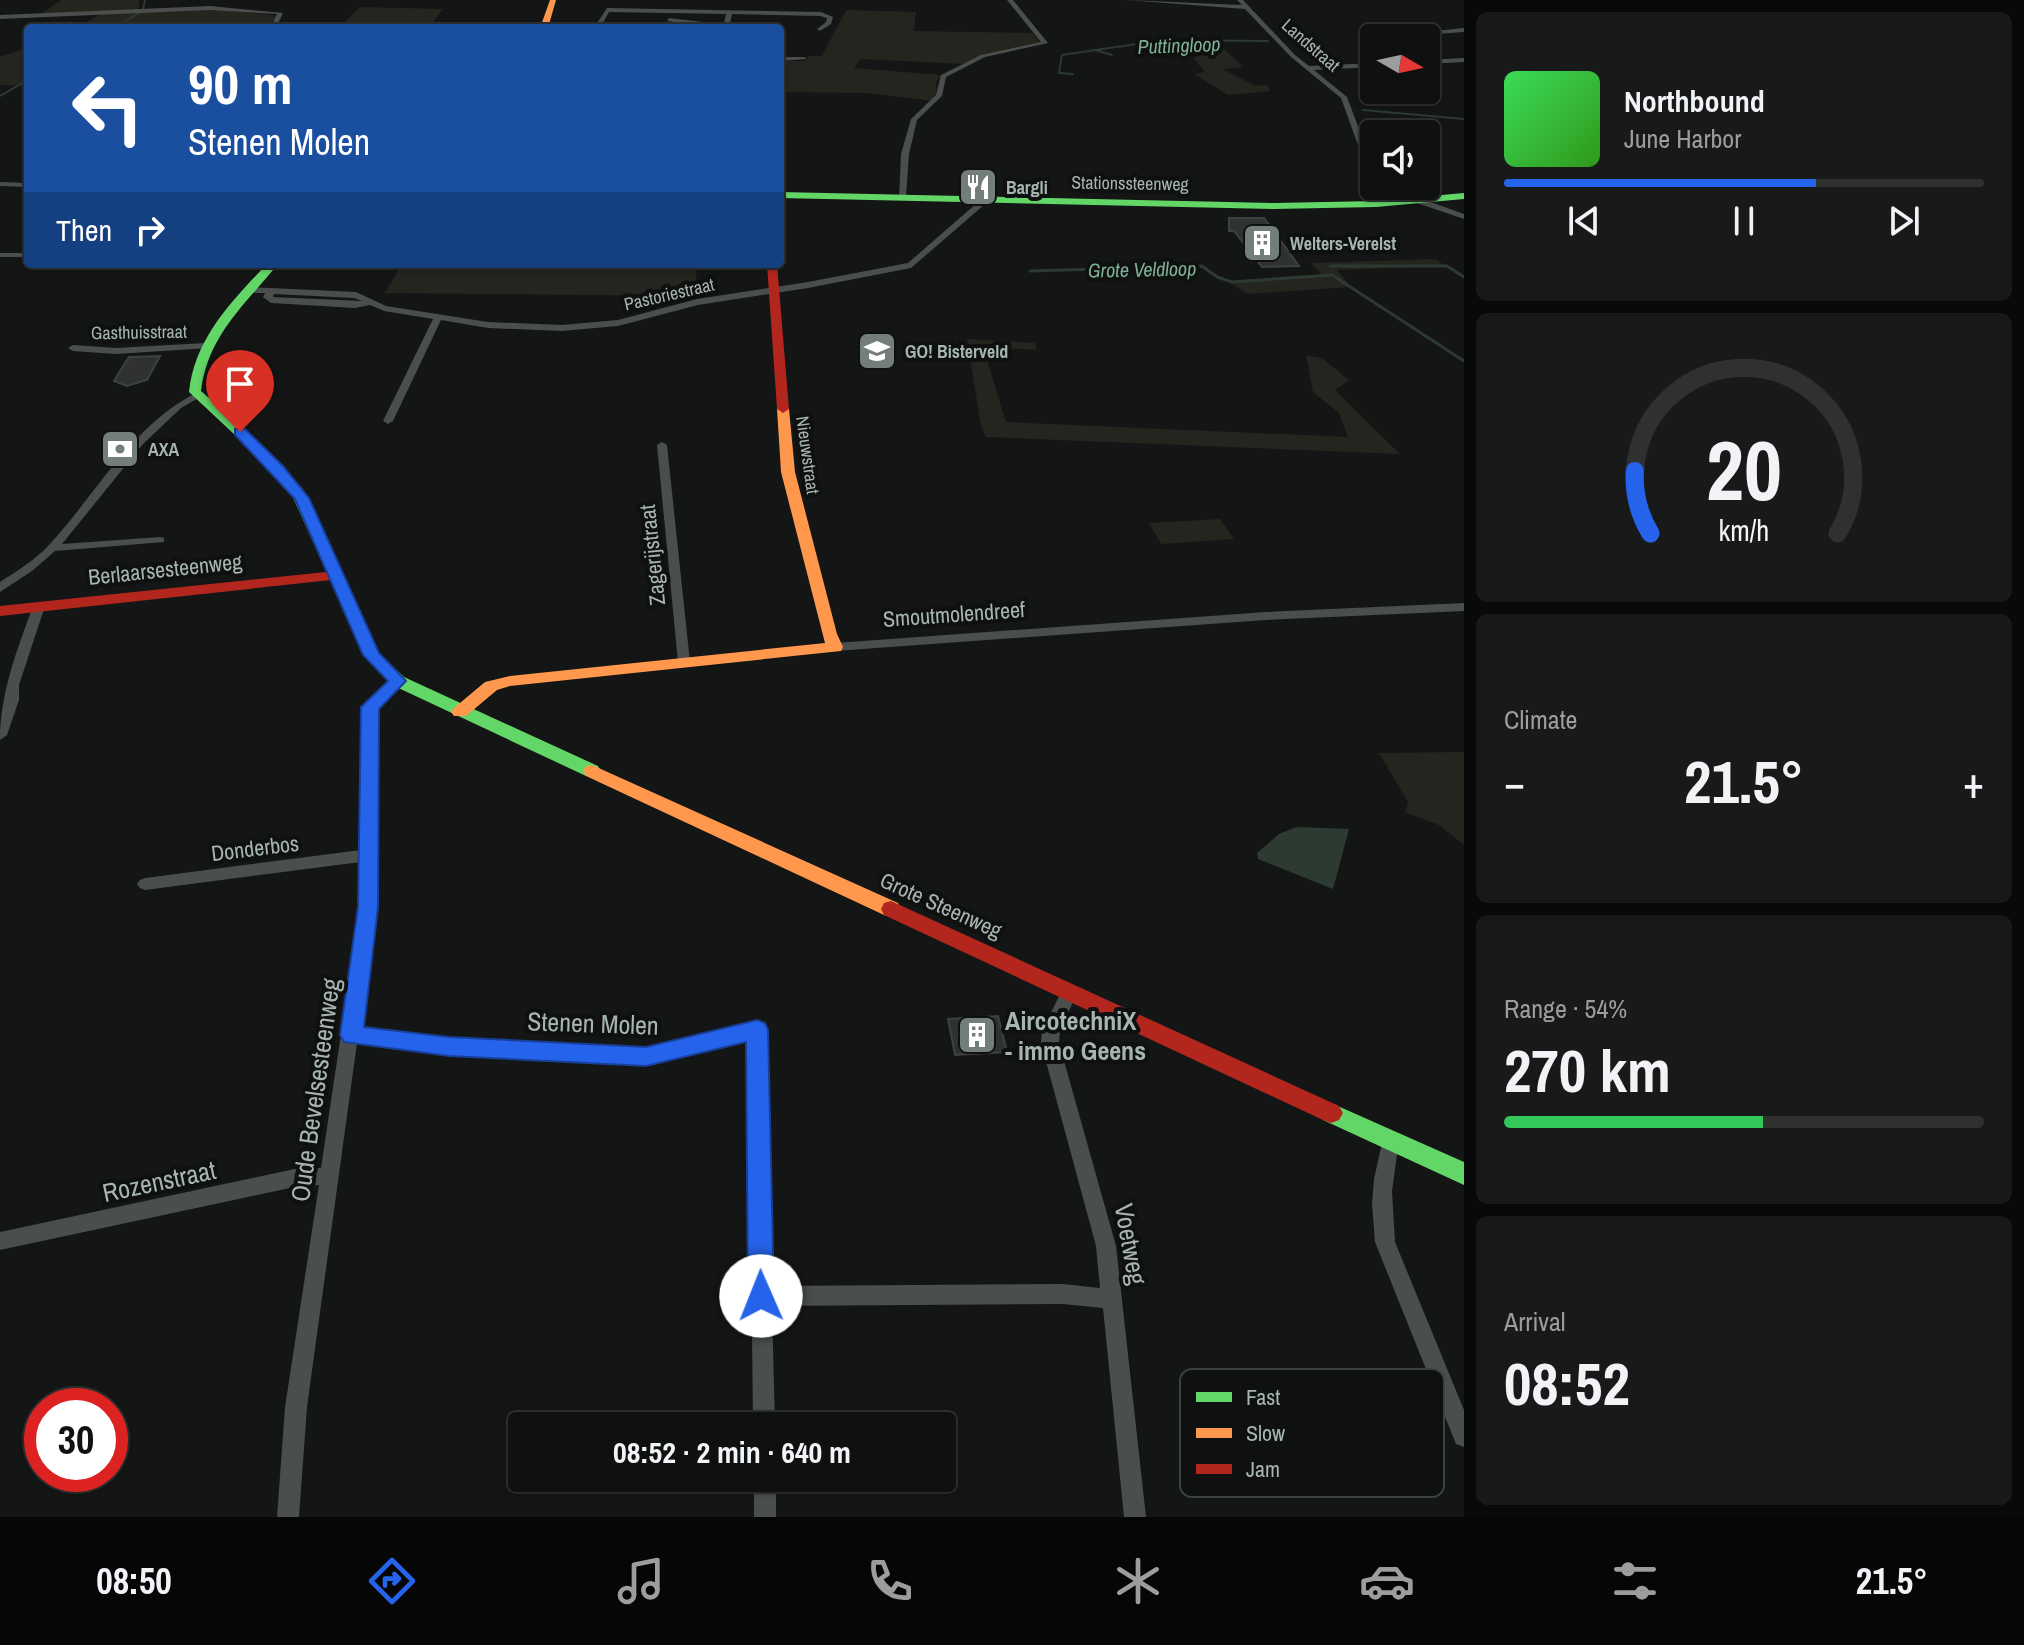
<!DOCTYPE html>
<meta charset="utf-8">
<style>
:root{--surface:#0f1010;--page:#181919;--text:#f1f3f6;--muted:#9b9d9f;--line:#2f3030;--accent:#2563eb}
body{margin:0;font-family:"Archivo Narrow",sans-serif;background:var(--page);color:var(--text);height:100vh;display:flex;flex-direction:column;font-size:30px;white-space:nowrap}
*{box-sizing:border-box;margin:0}
p{font-size:26px;color:var(--muted)}
.icon{flex:none;width:44px;height:44px;fill:none;stroke:currentColor;stroke-width:2;stroke-linecap:round;stroke-linejoin:round}
.map{position:relative;flex:1;overflow:hidden}
.drawer{display:flex;flex-direction:column;gap:12px;padding:12px;background:#080909;width:560px}
.drawer>*{flex:none}
.banner{position:absolute;left:24px;top:24px;width:760px;height:244px;border-radius:8px;box-shadow:0 2px 6px #0004,0 0 0 2px var(--line);background:#1a4fa0;color:#fff;overflow:hidden}
.needle{width:52px;rotate:99deg}
.buttons{position:absolute;left:1360px;top:24px;display:grid;gap:16px}
.buttons a{display:grid;place-items:center;width:80px;height:80px;border-radius:8px;background:var(--surface);box-shadow:0 2px 6px #0004,0 0 0 2px var(--line);font-size:40px}
.speed{position:absolute;left:24px;top:1388px;display:flex;gap:16px;font-size:40px;font-weight:700;text-align:center}
.speed>*{display:grid;place-content:center;width:104px;height:104px;border-radius:50%;background:var(--surface);box-shadow:0 2px 6px #0004,0 0 0 2px var(--line);line-height:1}
.speed .limit{border:12px solid #d22;background:#fff;color:#111}
.pin{position:absolute;display:grid;place-items:center;width:68px;height:68px;color:#fff;margin:-82px -34px;border-radius:50% 50% 50% 0;rotate:-45deg;box-shadow:0 0 8px #0007}
.pin .icon{rotate:45deg}
.me{position:absolute;width:88px;margin:-44px;rotate:359deg;stroke-linejoin:round;filter:drop-shadow(0 0 6px #0008)}
.turn{display:flex;align-items:center;gap:28px;height:168px;padding:0 32px;font-size:36px}
.turn .icon{width:104px;height:104px;stroke-width:2.5}
.turn b{display:block;font-size:56px;line-height:68px}
.then{display:flex;align-items:center;height:76px;padding:0 32px;background:#0003;gap:16px;font-size:30px}
.big{font-size:60px;font-weight:700;line-height:1.1}
.drawer .widget{flex:1;display:flex;flex-direction:column;justify-content:center;gap:12px;min-width:0;padding:0 28px;border-radius:12px;background:var(--page)}
.drawer .dial{align-items:center;gap:0}
.dial svg{height:208px;overflow:visible;fill:none;stroke:var(--line);stroke-width:7;stroke-linecap:round;text-anchor:middle}
.dial text{fill:var(--text);stroke:none}
.song{display:flex;align-items:center;gap:24px}
.cover{width:96px;height:96px;border-radius:12px;background:linear-gradient(135deg,hsl(130 70% 55%),hsl(110 70% 35%))}
.played{height:8px;border-radius:4px;background:linear-gradient(90deg,var(--accent) 65%,var(--line) 65%)}
.keys{display:flex;justify-content:space-around;direction:ltr}
.heat{display:flex;justify-content:space-between;align-items:center;font-size:44px;direction:ltr}
.charge{height:12px;border-radius:6px;background:linear-gradient(90deg,#34c759 54%,var(--line) 0)}
.trip{position:absolute;left:508px;top:1412px;width:448px;height:80px;border-radius:8px;background:var(--surface);box-shadow:0 2px 6px #0004,0 0 0 2px var(--line);font-weight:700;line-height:80px;text-align:center}
.tabs{display:flex;height:128px;justify-content:space-around;align-items:center;background:#060606;color:var(--muted)}
.tabs .icon{width:56px;height:56px}
.tabs .selected{color:var(--accent)}
.tabs b{font-size:36px;color:var(--text)}
main{display:flex;flex:1;min-height:0}
.map>svg:first-child{display:block}
.green{fill:#24251f}
.water{fill:#2c3a32}
.lines{fill:none;stroke-linecap:round;stroke-linejoin:round}
.stream-far1{stroke:#2c3a32;stroke-width:2}
.stream{stroke:#2c3a32;stroke-width:3}
.building{fill:#303232;stroke:#3d4140;stroke-width:2}
.street{fill:#4a4e4d;fill-rule:evenodd}
.fast{fill:#63d668;fill-rule:evenodd}
.slow{fill:#ff974d;fill-rule:evenodd}
.jam{fill:#b3261e;fill-rule:evenodd}
.route{fill:#2563eb;stroke:#184099;stroke-width:2}
.labels{text-anchor:middle;dominant-baseline:central;stroke-width:8;stroke-linejoin:round;paint-order:stroke}
.far-street-label{font-size:18px;fill:#a6b5b0;stroke:#0f1010}
.far-poi-label{font-size:18px;font-weight:bold;fill:#a6b5b0;stroke:#0f1010;text-anchor:start}
.far-water-label{font-size:20px;font-style:italic;fill:#7eaf94;stroke:#0f1010}
.street-label{font-size:22px;fill:#a6b5b0;stroke:#0f1010}
.near-poi-label{font-size:26px;font-weight:bold;fill:#a6b5b0;stroke:#0f1010;text-anchor:start}
.near-street-label{font-size:26px;fill:#a6b5b0;stroke:#0f1010}
.key{fill:#0f1010;stroke:#3c4240;stroke-width:2}
.key-label{font-size:22px;fill:#a6b5b0}
</style>
<main>
<div class="map">
<svg width="1464" height="1517" viewBox="0 0 1464 1517">
<rect width="100%" height="100%" fill="#141515"/>
<path class="green" d="M61,0H139V10L38,16Z
M360,7L443,9L431,25L344,23Z
M223,9L278,16L265,28H76L103,13Z
M846,10L916,12L914,31L1033,33L1040,43L986,54L963,64L860,59L854,68L942,75L936,81V94L932,101L866,93L781,92L785,61H806L808,56H822Z
M1184,42H1217L1243,67L1223,69L1255,86L1267,85L1270,91L1228,95L1194,74L1205,72L1193,58L1200,56Z
M28,47V86L0,85V57Z
M1436,259L1445,266L1337,270L1351,287L1248,294L1227,281L1322,275L1311,263Z
M409,264H696L697,296L385,293L400,268H406Z
M967,339L1035,343L1037,350L983,347L1006,422L1348,437L1339,413L1313,392L1306,355L1322,358L1349,380L1335,390L1400,454L986,437L981,426Z
M1220,519L1234,539L1161,544L1149,523Z
M1464,752V845L1439,825L1405,812L1408,802L1379,753Z"/>
<path class="water" d="M1296,827L1349,829L1333,889L1258,859L1257,853L1279,834Z"/>
<g class="lines">
<path class="stream-far1" d="M143,9L145,0
M114,28L142,11
M1095,50L1112,55
M1073,74L1059,73L1062,55L1164,40L1268,41
M0,96L28,80
M1363,110L1464,119"/>
<path class="stream" d="M1330,266H1447L1464,277
M1030,271L1202,266L1217,277L1232,282L1332,275L1464,361"/>
</g>
<path class="building" d="M1229,218H1264L1299,266L1262,267L1234,231H1229Z
M160,356L147,380L127,386L114,381L129,357Z
M998,1016L1007,1052L955,1055L948,1019Z"/>
<g class="lines">
<path class="street" d="M1007,0H1013L1048,43L985,57L946,77L942,96L917,120L909,154L906,197L899,199L901,154L911,119L936,95L941,75L981,55L1041,42Z
M1126,0L1242,5L1237,0H1243L1295,55L1309,66L1374,63V67L1314,70L1347,97L1365,145L1374,157V164L1358,145L1341,98L1291,57L1245,9Z
M210,6L283,13L276,28H270L277,14L210,10L0,19V15Z
M607,8L821,12L833,17L831,24L820,31L817,29L826,22L827,18L820,16L732,14L729,28H723L726,14L609,12L600,28H594Z
M669,18L703,22L706,24L703,26L667,21Z
M1464,28V32L1409,36L1406,34Z
M780,57H804L807,59L780,61Z
M1464,58V62L1426,64V60Z
M0,182L28,183V187L0,186Z
M1393,186H1402L1414,196L1464,214V219L1408,200Z
M977,198H983L984,205L911,268L808,288L698,305L618,326L562,331L488,328L441,320L393,421L388,424L383,421L433,319L384,311L370,305L355,308L271,303L263,297L265,293H249L245,290L249,287L356,292L386,306L488,322L562,325L618,320L697,299L808,282L908,263L977,203ZM274,294L354,298L362,301L273,297Z
M0,253H28V257H0Z
M206,343L211,346L209,348L116,354L73,351L68,348L73,345L116,348Z
M194,394L202,396L181,408L143,444L62,544L160,537L164,538V542L55,551L32,571L0,592V582C17,571 35,560 49,545C97,493 130,428 194,394Z
M662,442L667,445L690,662L684,666L678,662L657,445Z
M39,602L45,606L19,685V700L7,735L0,740C0,693 17,650 33,606Z
M1464,603V611L1266,620L835,651L829,647L835,643L1266,612Z
M398,677L405,681L403,684L377,708L376,907L359,1029L449,1039L646,1049L757,1023L763,1025L766,1030L772,1286L1063,1284L1100,1288L1096,1246L1041,1043L1042,1031L1064,986L1070,984L1076,986L1078,991L1060,1031L1059,1043L1116,1246L1146,1517H1124L1103,1308L1063,1304L772,1306L775,1426H753L749,1039L646,1063L449,1053L357,1043L307,1407L299,1517H277L285,1407L319,1185L299,1186L0,1250V1232L299,1168H321L360,907L361,862L145,890L140,888L137,884L140,880L145,878L361,850L363,707L393,678Z
M1390,1132L1396,1134L1399,1140L1392,1191L1395,1242L1464,1410V1447L1456,1444L1375,1242L1372,1204L1374,1179L1384,1134Z
M754,1478H776V1517H754Z"/>
<path class="fast" d="M780,192L1274,203L1376,201L1464,193V199L1376,207L1274,209L780,198Z
M267,264H278C245,305 208,335 201,391L245,429L302,488L379,653L404,677L598,766L601,771L598,776H586L392,685L364,655L291,493L235,435L189,392C195,338 231,302 267,264Z
M1331,1103L1464,1162V1185L1323,1120L1319,1113L1323,1106Z"/>
<path class="slow" d="M550,0H556L548,28H540Z
M783,405L789,409L795,472L837,634L843,647L841,651L510,686L497,690L466,716H454L451,712L454,708L485,682L510,676L825,643L781,472L777,409Z
M592,765L898,903L901,909L898,915L891,917L884,915L586,776L583,771L586,766Z"/>
<path class="jam" d="M767,264H777L789,409L783,413L777,409Z
M335,571L343,576L340,579L0,616V606Z
M891,901L1339,1106L1343,1113L1339,1120L1331,1123L1323,1120L884,915L881,909L884,903Z"/>
</g>
<path class="route" d="M235,429H245L283,466L309,498L379,653L406,681L379,709L378,907L364,1027L449,1037L646,1047L757,1020L765,1023L768,1030L774,1296L770,1305L761,1309L752,1305L748,1296L746,1042L646,1066L449,1056L344,1042L340,1035L358,907L361,707L388,681L363,655L295,499L235,435Z"/>
<defs>
<symbol id="restaurant-square" viewBox="-11 -11 22 22"><rect x="-9" y="-9" width="18" height="18" rx="4" fill="#737d7a" stroke="#0f1010"/><path d="M-5-6h1v4h1v-4h1v4h1v-4h1v5L-1.5 .5V6h-2V.5L-5-1ZM5-6V6H3V1.5H1.5Q1.5-4 5-6Z" fill="#fff"/></symbol>
<symbol id="building-square" viewBox="-11 -11 22 22"><rect x="-9" y="-9" width="18" height="18" rx="4" fill="#737d7a" stroke="#0f1010"/><path d="M-4-6H4V6H1V3H-1V6H-4ZM-2.5-4.3h1.7v1.8h-1.7ZM.8-4.3h1.7v1.8H.8ZM-2.5-1h1.7V.8h-1.7ZM.8-1h1.7V.8H.8Z" fill="#fff"/></symbol>
<symbol id="school-square" viewBox="-11 -11 22 22"><rect x="-9" y="-9" width="18" height="18" rx="4" fill="#737d7a" stroke="#0f1010"/><path d="M0-5L7-2L0 1L-7-2ZM-4 1L0 2.5L4 1V4Q0 6-4 4Z" fill="#fff"/></symbol>
<symbol id="bank-square" viewBox="-11 -11 22 22"><rect x="-9" y="-9" width="18" height="18" rx="4" fill="#737d7a" stroke="#0f1010"/><path d="M-6-4H6V4H-6ZM0-2.3a2.3 2.3 0 1 0 0 4.6a2.3 2.3 0 1 0 0-4.6Z" fill="#fff"/></symbol>
</defs>
<g fill-rule="evenodd">
<use href="#restaurant-square" x="956" y="165" width="44" height="44"/>
<use href="#building-square" x="1240" y="221" width="44" height="44"/>
<use href="#school-square" x="855" y="329" width="44" height="44"/>
<use href="#bank-square" x="98" y="427" width="44" height="44"/>
<use href="#building-square" x="955" y="1013" width="44" height="44"/>
</g>
<g class="labels">
<g class="far-street-label">
<text transform="translate(1311 45) rotate(41)">Landstraat</text>
<text transform="translate(1130 183) rotate(1)">Stationssteenweg</text>
<text transform="translate(669 294) rotate(-13)">Pastoriestraat</text>
<text transform="translate(139 332) rotate(-1)">Gasthuisstraat</text>
<text transform="translate(808 455) rotate(82)">Nieuwstraat</text>
</g>
<g class="far-poi-label">
<text x="1006" y="187">Bargli</text>
<text x="1290" y="243">Welters-Verelst</text>
<text x="905" y="351">GO! Bisterveld</text>
<text x="148" y="449">AXA</text>
</g>
<g class="far-water-label">
<text transform="translate(1179 45) rotate(-2)">Puttingloop</text>
<text transform="translate(1142 269) rotate(-1)">Grote Veldloop</text>
</g>
<g class="street-label">
<text transform="translate(652 555) rotate(-96)">Zagerijstraat</text>
<text transform="translate(165 569) rotate(-6)">Berlaarsesteenweg</text>
<text transform="translate(954 614) rotate(-4)">Smoutmolendreef</text>
<text transform="translate(255 848) rotate(-7)">Donderbos</text>
<text transform="translate(941 905) rotate(24)">Grote Steenweg</text>
</g>
<g class="near-poi-label">
<text x="1005" y="1020">AircotechniX<tspan x="1005" dy="30">- immo Geens</tspan></text>
</g>
<g class="near-street-label">
<text transform="translate(593 1023) rotate(2)">Stenen Molen</text>
<text transform="translate(315 1090) rotate(-82)">Oude Bevelsesteenweg</text>
<text transform="translate(159 1181) rotate(-12)">Rozenstraat</text>
<text transform="translate(1131 1244) rotate(80)">Voetweg</text>
</g>
</g>
<rect x="1180" y="1369" width="264" height="128" rx="12" class="key"/>
<rect x="1196" y="1392" width="36" height="10" fill="#63d668"/>
<rect x="1196" y="1428" width="36" height="10" fill="#ff974d"/>
<rect x="1196" y="1464" width="36" height="10" fill="#b3261e"/>
<g class="key-label">
<text x="1246" y="1405">Fast</text>
<text x="1246" y="1441">Slow</text>
<text x="1246" y="1477">Jam</text>
</g>
</svg>
<div class="buttons">
<a><svg class="needle" viewBox="-14 -14 28 28"><path d="M0-13l5 13h-10z" fill="#e53935"/><path d="M0 13l5-13h-10z" fill="#9b9d9f"/></svg></a>
<a><svg class="icon" aria-label="sound" viewBox="0 0 24 24"><path d="M4 9h4l5-4v14l-5-4H4zM17 9q2 3 0 6"/></svg></a>
</div>
<div class="speed"><div class="limit">30</div></div>
<div class="pin" style="left:240px;top:432px;background:#d93025"><svg class="icon" aria-label="arrive" viewBox="0 0 24 24"><path d="M6 21V4h12l-3 4 3 4H6"/></svg></div>
<svg class="me" style="left:761px;top:1296px" viewBox="-20 -20 40 40"><circle r="19" fill="#fff"/><path d="M0-13L10 11 0 6-10 11z" fill="#2563eb"/></svg>
<div class="trip">08:52 · 2 min · 640 m</div>
<div class="banner">
<div class="turn"><svg class="icon" aria-label="left" viewBox="0 0 24 24"><path d="M17 20v-9H6M10 6l-5 5 5 5"/></svg><div><b>90 m</b>Stenen Molen</div></div>
<div class="then">Then<svg class="icon" aria-label="right" viewBox="0 0 24 24"><path d="M7 20v-9h11M14 6l5 5-5 5"/></svg></div>
</div>
</div>
<section class="drawer">
<div class="widget">
<div class="song"><i class="cover"></i><div><b>Northbound</b><p>June Harbor</p></div></div>
<div class="played"></div>
<div class="keys"><svg class="icon" aria-label="previous" viewBox="0 0 24 24"><path d="M18 5L8 12l10 7zM5 5v14"/></svg><svg class="icon" aria-label="pause" viewBox="0 0 24 24"><path d="M8 5v14M16 5v14"/></svg><svg class="icon" aria-label="next" viewBox="0 0 24 24"><path d="M6 5l10 7-10 7zM19 5v14"/></svg></div>
</div>
<div class="widget dial"><svg viewBox="0 0 100 80">
<path d="M14 69A42 42 0 1 1 86 69"/>
<path d="M14 69A42 42 0 0 1 8 45" stroke="#2563eb"/>
<text x="50" y="56" font-size="32" font-weight="700">20</text>
<text x="50" y="72" font-size="11">km/h</text>
</svg></div>
<div class="widget"><p>Climate</p>
<div class="heat"><a>−</a><b class="big">21.5°</b><a>+</a></div>
</div>
<div class="widget"><p>Range · 54%</p><b class="big">270 km</b><div class="charge"></div></div>
<div class="widget"><p>Arrival</p><b class="big">08:52</b></div>
</section>
</main>
<nav class="tabs">
<b>08:50</b>
<svg class="icon selected" aria-label="directions" viewBox="0 0 24 24"><path d="M12 3l9 9-9 9-9-9zM9 14v-3h6M13 9l2 2-2 2"/></svg>
<svg class="icon" aria-label="music" viewBox="0 0 24 24"><path d="M9 18V5l10-2v13"/><circle cx="6" cy="18" r="3"/><circle cx="16" cy="16" r="3"/></svg>
<svg class="icon" aria-label="phone" viewBox="0 0 24 24"><path d="M5 4h4l2 5-3 2q2 4 5 5l2-3 5 2v4C11 20 4 13 5 4z"/></svg>
<svg class="icon" aria-label="climate" viewBox="0 0 24 24"><path d="M12 3v18M4 7l16 10M4 17L20 7"/></svg>
<svg class="icon" aria-label="car" viewBox="0 0 24 24"><path d="M5 17H2v-5l4-1 3-4h7l3 4 3 1v5h-3M9 17h6M6 11h13"/><circle cx="7" cy="17" r="2"/><circle cx="17" cy="17" r="2"/></svg>
<svg class="icon" aria-label="filters" viewBox="0 0 24 24"><path d="M4 7h16M4 17h16"/><circle cx="9" cy="7" r="2"/><circle cx="15" cy="17" r="2"/></svg>
<b>21.5°</b>
</nav>
